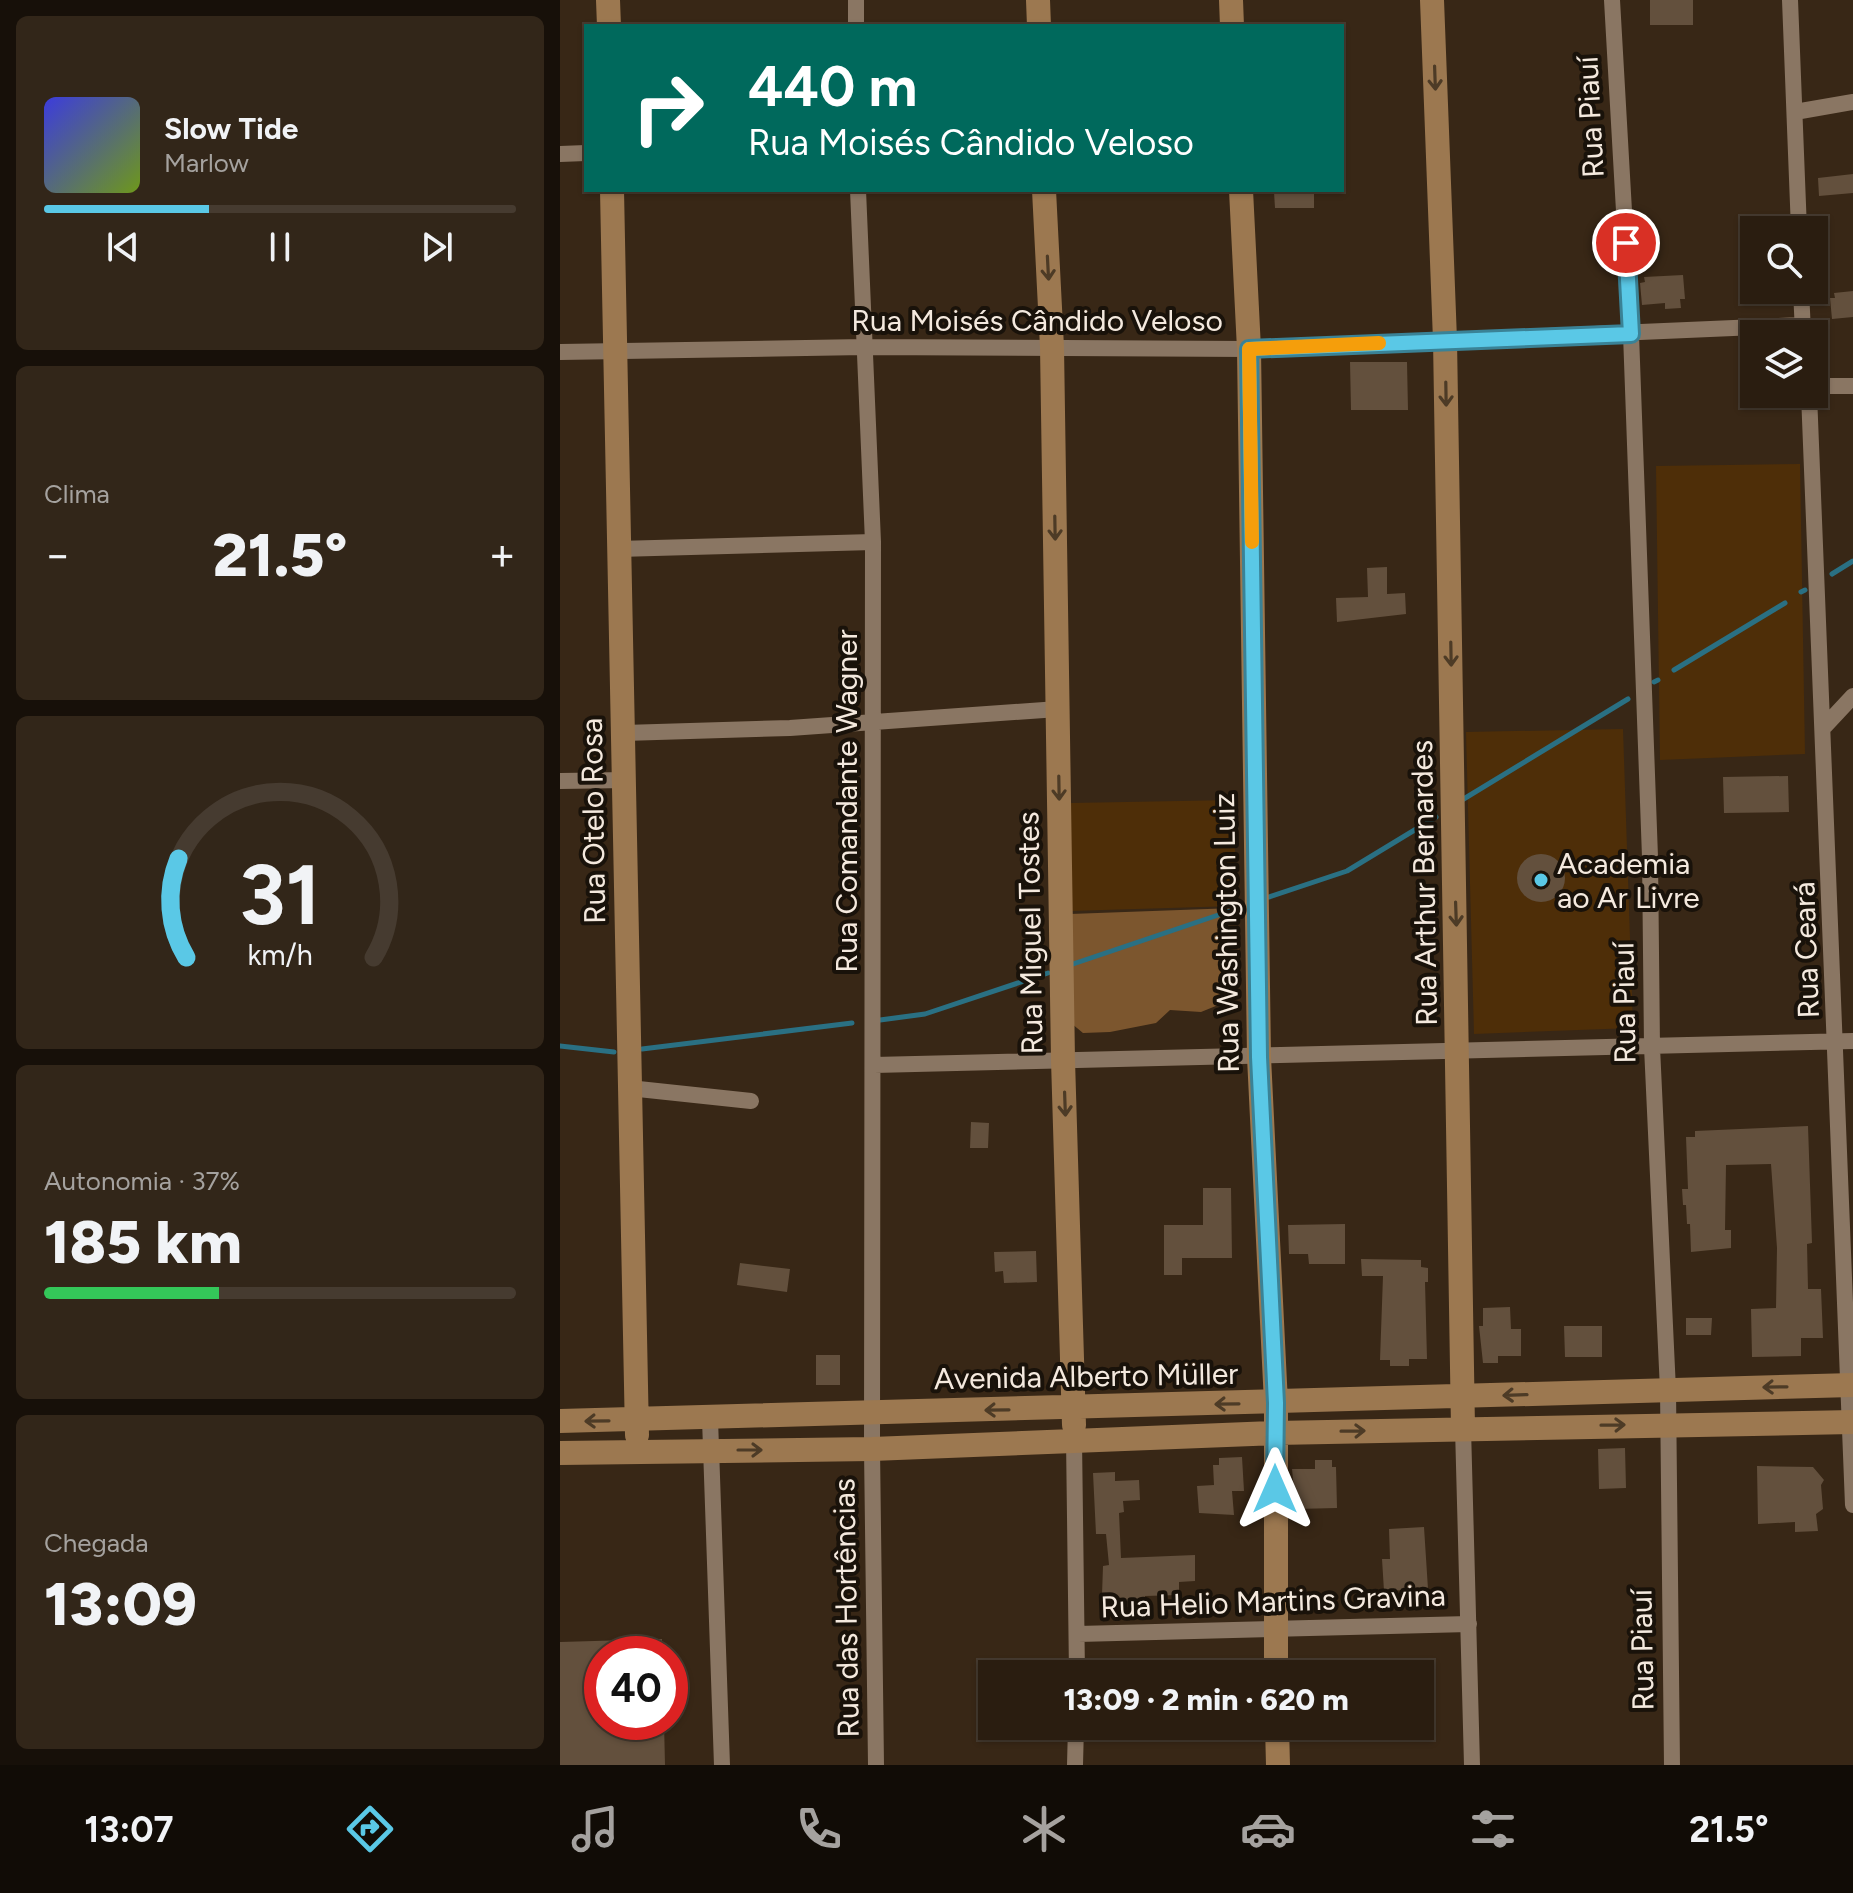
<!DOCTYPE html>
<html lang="pt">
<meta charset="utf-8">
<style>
:root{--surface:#2a1d10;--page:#322619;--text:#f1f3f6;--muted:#a5a29f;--line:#463b30;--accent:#5ac8e6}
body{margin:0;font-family:Figtree,sans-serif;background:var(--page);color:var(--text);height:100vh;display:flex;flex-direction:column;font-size:30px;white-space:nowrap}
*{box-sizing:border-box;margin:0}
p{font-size:26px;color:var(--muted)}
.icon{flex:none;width:44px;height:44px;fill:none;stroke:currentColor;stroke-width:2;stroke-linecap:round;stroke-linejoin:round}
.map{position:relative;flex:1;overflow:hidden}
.panel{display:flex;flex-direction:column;gap:16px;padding:16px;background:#171009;width:560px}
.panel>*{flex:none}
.top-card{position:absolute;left:24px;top:24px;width:760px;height:168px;border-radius:0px;box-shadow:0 2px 6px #0004,0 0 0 2px var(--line);background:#00695c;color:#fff;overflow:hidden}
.controls{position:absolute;left:1180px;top:216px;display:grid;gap:16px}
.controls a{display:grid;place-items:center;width:88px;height:88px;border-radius:0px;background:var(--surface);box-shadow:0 2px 6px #0004,0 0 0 2px var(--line);font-size:40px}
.speed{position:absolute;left:24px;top:1636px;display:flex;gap:16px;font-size:40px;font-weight:700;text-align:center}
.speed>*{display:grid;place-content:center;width:104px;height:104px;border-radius:50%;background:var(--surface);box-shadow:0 2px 6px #0004,0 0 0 2px var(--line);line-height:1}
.speed .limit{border:12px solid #d22;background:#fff;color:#111}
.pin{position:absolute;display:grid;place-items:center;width:68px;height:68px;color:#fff;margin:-34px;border:4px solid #fff;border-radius:50%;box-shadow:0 2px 8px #0007}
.me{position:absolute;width:88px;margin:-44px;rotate:0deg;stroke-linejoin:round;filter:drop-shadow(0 0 6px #0008)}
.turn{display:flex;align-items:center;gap:28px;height:168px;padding:0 32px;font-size:36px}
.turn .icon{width:104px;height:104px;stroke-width:2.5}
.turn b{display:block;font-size:56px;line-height:68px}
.big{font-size:60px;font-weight:800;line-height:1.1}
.panel .widget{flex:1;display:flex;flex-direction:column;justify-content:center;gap:12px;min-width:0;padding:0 28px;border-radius:12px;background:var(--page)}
.panel .dial{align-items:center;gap:0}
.dial svg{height:208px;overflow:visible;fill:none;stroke:var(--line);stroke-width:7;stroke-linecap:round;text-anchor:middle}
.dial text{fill:var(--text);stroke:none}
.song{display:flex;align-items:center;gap:24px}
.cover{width:96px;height:96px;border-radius:12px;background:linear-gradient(135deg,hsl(240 70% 55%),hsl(80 70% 35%))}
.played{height:8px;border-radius:4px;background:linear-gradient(90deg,var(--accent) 35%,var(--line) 35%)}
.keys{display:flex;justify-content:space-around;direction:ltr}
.heat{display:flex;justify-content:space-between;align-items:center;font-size:44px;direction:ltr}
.charge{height:12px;border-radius:6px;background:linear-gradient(90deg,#34c759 37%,var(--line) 0)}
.trip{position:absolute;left:418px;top:1660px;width:456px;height:80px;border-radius:0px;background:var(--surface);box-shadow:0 2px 6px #0004,0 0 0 2px var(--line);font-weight:800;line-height:80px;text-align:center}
.tab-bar{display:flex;height:128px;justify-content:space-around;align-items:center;background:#110c06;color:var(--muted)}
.tab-bar .icon{width:56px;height:56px}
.tab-bar .on{color:var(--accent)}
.tab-bar b{font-size:36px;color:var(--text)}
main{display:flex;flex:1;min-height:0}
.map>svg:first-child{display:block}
.green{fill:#4e2e08}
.forest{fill:#7c562e}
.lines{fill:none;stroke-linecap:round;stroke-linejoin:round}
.stream{stroke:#2a7083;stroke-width:5}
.building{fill:#63503d}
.street{stroke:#8a7663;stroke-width:16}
.secondary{stroke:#9c7850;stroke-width:24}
.oneway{stroke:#4d3b26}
.route-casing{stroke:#3a8296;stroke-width:20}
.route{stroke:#5ac8e6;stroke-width:14}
.slow{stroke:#f59e0b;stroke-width:14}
.poi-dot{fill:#5ac8e6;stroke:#19120a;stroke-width:3}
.labels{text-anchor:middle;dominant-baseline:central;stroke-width:8;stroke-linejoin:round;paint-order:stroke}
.street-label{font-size:30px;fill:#f4e9de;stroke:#19120a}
.poi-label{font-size:30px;fill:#f4e9de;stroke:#19120a;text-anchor:start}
</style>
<main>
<section class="panel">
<div class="widget">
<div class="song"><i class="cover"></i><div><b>Slow Tide</b><p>Marlow</p></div></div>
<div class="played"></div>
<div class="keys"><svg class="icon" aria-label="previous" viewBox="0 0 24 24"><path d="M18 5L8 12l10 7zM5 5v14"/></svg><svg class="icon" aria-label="pause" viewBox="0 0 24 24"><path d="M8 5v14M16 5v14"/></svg><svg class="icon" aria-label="next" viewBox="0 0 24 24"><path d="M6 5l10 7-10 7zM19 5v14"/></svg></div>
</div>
<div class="widget"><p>Clima</p>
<div class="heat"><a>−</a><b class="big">21.5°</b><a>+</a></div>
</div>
<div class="widget dial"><svg viewBox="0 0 100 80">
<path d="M14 69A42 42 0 1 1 86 69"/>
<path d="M14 69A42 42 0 0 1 11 31" stroke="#5ac8e6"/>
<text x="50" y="56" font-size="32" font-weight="700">31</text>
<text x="50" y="72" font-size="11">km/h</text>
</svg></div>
<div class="widget"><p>Autonomia · 37%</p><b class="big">185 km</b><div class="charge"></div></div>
<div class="widget"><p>Chegada</p><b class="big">13:09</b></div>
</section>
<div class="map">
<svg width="1293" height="1765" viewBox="0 0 1293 1765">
<rect width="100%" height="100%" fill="#382716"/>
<path class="green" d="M1240,464L1245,754L1100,760L1096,466Z
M1063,729L1073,1028L914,1034L906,732Z
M675,800V906L510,911L511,803Z"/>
<path class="forest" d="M675,908L680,963L673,999L641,1012L610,1010L596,1023L550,1032L523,1033L511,1023L510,914Z"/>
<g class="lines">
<path class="stream" d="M1272,574L1293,561
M1241,592L1245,590
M1114,670L1225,603
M1094,682L1098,680
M902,800L1068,699
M706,898L787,871L876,817
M510,965L676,909
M320,1020L365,1014L488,973
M0,1046L54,1052
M82,1049L292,1023"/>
</g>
<path class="building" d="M1090,0H1133V25H1090Z
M1293,174V193L1259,196L1258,178Z
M754,191V208H715L714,192Z
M1123,275L1125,299H1120L1121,308L1105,309V303L1082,305L1080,283L1085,282L1084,277Z
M1293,291V317L1272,319L1270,298H1275L1274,293Z
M790,362H847L848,410H791Z
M827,567V594L845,593L846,614L777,622L776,598L808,597L807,568Z
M1228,776L1229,812L1164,813L1163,777Z
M957 878a24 24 0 1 1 48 0a24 24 0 1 1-48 0Z
M411,1122L429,1123L428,1148H410Z
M1248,1126L1252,1243L1247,1244L1248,1289H1261L1263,1338H1241V1356L1192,1357L1191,1309L1216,1308L1217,1248L1211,1164L1166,1165L1165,1230H1171V1248L1131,1252L1130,1224H1127L1126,1205H1123L1122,1189H1128L1126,1137H1135V1131Z
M643,1188H671L672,1258H622V1275H604V1225H643Z
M785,1224V1264H749L748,1254H729L728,1225Z
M476,1251L477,1282L444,1283L443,1271L435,1272L434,1252Z
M801,1259L861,1260V1267L868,1268V1282H865L867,1359H849V1366H830V1360H820L823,1276H802Z
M180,1263L230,1269L227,1292L177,1285Z
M950,1307L951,1329H961V1356H938V1363H923L919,1326H923V1308Z
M1126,1318H1152L1151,1335H1126Z
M1004,1326H1042V1357H1005Z
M256,1355H280V1385H256Z
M1065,1448L1066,1488L1039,1489L1038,1449Z
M682,1457L684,1491H672L674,1515L639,1513L637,1486L654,1485L653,1465H659V1458Z
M755,1460H772V1467H776L777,1508L736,1509L732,1469H755Z
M1197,1466L1253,1467L1264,1480L1261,1485L1263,1509L1256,1514L1258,1531L1235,1532V1522L1198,1524Z
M555,1472V1481L579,1480L580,1500L563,1501L564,1512L559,1513L561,1558L635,1555V1581L619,1582V1595L585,1596L586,1605L549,1609L548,1595H542L543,1566L549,1565L546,1534H536L533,1473Z
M864,1527L868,1589L824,1591L822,1559H830L829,1529Z
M102,1639V1654H42V1722H104L105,1765H0V1642Z"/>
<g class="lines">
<path class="street" d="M296,0V26
M1052,0L1071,334L1090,857L1092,1047L1108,1390L1112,1765
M1230,0L1239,230
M1235,112L1293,102
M0,154L26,153
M298,190L313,542L312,1449L316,1765
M1241,290L1243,332
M0,352L304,347L689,349L1242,325
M1254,386H1293
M1249,394L1293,1505
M58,549L313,542
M1265,726L1293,696
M64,733L230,728L498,709
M0,781L67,780
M314,1065L1293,1041
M69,1088L191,1101
M150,1419L162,1765
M903,1428L912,1765
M514,1439L517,1674
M518,1634L909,1624
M515,1765L516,1726"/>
<path class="secondary" d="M48,0L49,26
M478,0L479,26
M671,0L672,26
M872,0L885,340L903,1428
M52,190L77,1435
M484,190L492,347L503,1060L514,1425
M681,190L689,349L699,1057L716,1403V1674
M0,1421L1293,1385
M0,1453L312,1449L715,1433L1293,1422
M717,1726L718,1765"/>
</g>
<defs><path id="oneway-shaft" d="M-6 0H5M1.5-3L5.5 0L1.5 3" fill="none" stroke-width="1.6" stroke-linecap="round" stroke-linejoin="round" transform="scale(2)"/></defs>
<g class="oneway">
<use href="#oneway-shaft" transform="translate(875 78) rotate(88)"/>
<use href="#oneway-shaft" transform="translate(488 268) rotate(87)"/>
<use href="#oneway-shaft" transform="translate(886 394) rotate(89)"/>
<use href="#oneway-shaft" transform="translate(495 528) rotate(89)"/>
<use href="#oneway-shaft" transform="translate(891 654) rotate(89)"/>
<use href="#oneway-shaft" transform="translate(499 788) rotate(89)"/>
<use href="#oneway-shaft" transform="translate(896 914) rotate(88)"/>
<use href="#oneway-shaft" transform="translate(505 1104) rotate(88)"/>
<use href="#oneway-shaft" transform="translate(1215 1387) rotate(179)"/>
<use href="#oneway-shaft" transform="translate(955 1395) rotate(178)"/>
<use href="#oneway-shaft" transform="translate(667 1404) rotate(179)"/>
<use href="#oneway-shaft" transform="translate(437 1410) rotate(179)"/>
<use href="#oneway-shaft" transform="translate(37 1421) rotate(179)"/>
<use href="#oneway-shaft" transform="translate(1053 1425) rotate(-1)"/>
<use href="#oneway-shaft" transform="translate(793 1431) rotate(-1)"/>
<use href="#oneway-shaft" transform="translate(190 1450)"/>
</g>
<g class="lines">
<defs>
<path id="route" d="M715,1489L716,1403L699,1057L689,349L1071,334L1066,243"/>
</defs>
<use href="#route" class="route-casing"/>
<use href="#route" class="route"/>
<path class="slow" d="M692,542L689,349L819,343"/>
</g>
<circle class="poi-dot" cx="981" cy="880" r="8"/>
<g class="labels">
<g class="street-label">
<text transform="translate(1030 117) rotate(-93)">Rua Piauí</text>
<text x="477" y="320">Rua Moisés Cândido Veloso</text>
<text transform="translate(286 801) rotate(-90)">Rua Comandante Wagner</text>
<text transform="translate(33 821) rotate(-91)">Rua Otelo Rosa</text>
<text transform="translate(864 883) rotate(-91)">Rua Arthur Bernardes</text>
<text transform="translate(470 933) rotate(-91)">Rua Miguel Tostes</text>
<text transform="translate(666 933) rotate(-91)">Rua Washington Luiz</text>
<text transform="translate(1246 950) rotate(-92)">Rua Ceará</text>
<text transform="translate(1064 1003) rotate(-91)">Rua Piauí</text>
<text transform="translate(526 1376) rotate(-1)">Avenida Alberto Müller</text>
<text transform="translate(713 1601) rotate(-2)">Rua Helio Martins Gravina</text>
<text transform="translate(286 1608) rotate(-91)">Rua das Hortências</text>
<text transform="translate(1082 1650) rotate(-91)">Rua Piauí</text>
</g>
<g class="poi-label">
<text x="997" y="863">Academia<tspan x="997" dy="34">ao Ar Livre</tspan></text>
</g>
</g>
</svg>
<div class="controls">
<a><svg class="icon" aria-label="search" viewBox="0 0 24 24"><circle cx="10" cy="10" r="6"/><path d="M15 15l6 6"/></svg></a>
<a><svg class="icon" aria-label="layers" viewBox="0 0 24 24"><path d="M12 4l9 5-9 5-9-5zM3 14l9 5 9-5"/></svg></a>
</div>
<div class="speed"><div class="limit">40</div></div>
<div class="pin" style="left:1066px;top:243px;background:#d93025"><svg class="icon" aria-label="arrive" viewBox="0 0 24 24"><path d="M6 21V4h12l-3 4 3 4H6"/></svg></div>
<svg class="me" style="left:715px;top:1489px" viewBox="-20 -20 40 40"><path d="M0-17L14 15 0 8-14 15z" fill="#5ac8e6" stroke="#fff" stroke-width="4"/></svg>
<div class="trip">13:09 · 2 min · 620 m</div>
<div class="top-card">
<div class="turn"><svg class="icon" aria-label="right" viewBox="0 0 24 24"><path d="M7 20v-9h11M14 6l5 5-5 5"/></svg><div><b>440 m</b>Rua Moisés Cândido Veloso</div></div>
</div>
</div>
</main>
<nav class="tab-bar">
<b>13:07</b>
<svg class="icon on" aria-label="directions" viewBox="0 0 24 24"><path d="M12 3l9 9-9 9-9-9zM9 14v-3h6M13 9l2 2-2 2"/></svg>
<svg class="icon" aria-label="music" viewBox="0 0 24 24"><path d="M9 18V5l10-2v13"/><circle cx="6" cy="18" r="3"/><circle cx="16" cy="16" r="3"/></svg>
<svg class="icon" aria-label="phone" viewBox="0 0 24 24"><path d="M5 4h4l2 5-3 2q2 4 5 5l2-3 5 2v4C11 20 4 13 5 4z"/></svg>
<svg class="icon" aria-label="climate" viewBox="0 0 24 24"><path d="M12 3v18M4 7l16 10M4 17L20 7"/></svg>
<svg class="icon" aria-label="car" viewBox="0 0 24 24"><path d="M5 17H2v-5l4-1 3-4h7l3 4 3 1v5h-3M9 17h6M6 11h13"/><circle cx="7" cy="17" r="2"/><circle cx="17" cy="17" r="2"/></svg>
<svg class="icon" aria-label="filters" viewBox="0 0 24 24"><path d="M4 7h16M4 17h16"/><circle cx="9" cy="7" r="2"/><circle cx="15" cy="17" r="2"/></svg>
<b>21.5°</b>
</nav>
